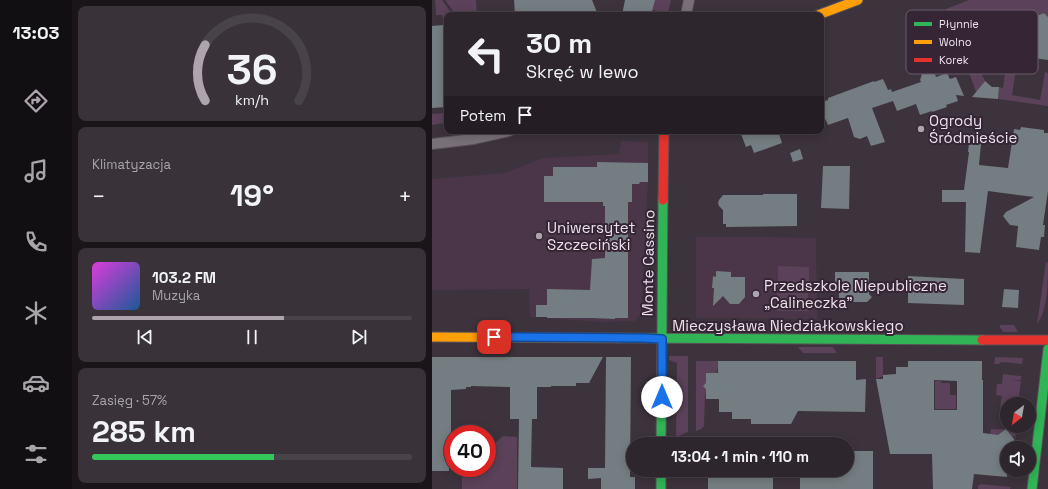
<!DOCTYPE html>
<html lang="pl">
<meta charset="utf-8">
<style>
:root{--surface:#2d262d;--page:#393239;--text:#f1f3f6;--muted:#a7a5aa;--line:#484349;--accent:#aea4ae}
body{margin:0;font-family:"Space Grotesk",sans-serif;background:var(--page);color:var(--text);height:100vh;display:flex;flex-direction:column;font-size:15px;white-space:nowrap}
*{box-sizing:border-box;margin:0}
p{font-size:13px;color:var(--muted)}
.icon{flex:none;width:22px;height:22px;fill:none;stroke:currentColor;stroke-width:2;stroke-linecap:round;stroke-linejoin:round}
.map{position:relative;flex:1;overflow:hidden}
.details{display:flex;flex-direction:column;gap:6px;padding:6px;background:#191519;width:360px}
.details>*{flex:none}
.banner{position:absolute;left:12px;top:12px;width:380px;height:122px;border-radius:8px;box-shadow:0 2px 10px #0003,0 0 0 1px var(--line);background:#2d262d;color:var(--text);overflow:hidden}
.needle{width:26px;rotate:211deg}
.controls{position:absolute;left:568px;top:397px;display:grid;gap:8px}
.controls a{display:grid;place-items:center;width:36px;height:36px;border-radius:50%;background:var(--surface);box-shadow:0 2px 10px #0003,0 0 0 1px var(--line);font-size:20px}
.speed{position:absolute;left:12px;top:425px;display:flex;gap:8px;font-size:20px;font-weight:700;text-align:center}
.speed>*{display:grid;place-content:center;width:52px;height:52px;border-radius:50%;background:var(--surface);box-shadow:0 2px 10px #0003,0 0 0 1px var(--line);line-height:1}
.speed .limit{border:6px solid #d22;background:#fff;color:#111}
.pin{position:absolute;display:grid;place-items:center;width:34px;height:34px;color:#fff;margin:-17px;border-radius:8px;box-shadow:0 2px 6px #0006}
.me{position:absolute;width:44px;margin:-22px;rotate:0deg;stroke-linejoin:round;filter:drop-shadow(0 0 3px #0008)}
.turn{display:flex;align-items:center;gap:14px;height:84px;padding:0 16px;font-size:18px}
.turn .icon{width:52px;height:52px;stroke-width:2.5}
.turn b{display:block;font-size:28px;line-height:34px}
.then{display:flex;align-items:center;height:38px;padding:0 16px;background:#0003;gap:8px;font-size:15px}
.big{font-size:30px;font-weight:700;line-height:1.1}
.details .tile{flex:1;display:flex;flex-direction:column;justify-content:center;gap:6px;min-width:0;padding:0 14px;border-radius:8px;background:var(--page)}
.details .dial{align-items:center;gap:0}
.dial svg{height:104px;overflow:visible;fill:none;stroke:var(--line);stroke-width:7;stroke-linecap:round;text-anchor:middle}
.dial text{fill:var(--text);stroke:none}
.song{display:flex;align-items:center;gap:12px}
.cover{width:48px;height:48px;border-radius:6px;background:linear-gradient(135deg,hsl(300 70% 55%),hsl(210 70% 35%))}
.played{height:4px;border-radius:2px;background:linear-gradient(90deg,var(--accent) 60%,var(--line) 60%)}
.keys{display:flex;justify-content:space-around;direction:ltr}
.heat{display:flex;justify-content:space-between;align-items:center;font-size:22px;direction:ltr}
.charge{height:6px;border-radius:3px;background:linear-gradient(90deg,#34c759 57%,var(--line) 0)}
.trip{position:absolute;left:194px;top:437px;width:228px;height:40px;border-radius:20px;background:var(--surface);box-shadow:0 2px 10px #0003,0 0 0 1px var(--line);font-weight:700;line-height:40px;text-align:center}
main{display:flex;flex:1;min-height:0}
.menu{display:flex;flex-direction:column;width:72px;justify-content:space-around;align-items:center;background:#120f12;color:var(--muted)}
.menu .icon{width:28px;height:28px}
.menu .current{color:var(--accent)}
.menu b{font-size:18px;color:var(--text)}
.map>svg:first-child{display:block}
.built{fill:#4b3649}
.green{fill:#5b4159}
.building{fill:#747d81;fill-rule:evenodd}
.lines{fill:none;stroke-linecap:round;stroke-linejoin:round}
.street-casing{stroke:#584f57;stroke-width:12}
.fast-casing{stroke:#584f57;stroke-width:11}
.slow-casing{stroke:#584f57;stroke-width:11}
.jam-casing{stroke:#584f57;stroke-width:11}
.street{stroke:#787178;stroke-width:10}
.fast{stroke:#30b455;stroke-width:9}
.slow{stroke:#ff9f0a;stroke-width:9}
.jam{stroke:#e5322d;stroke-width:9}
.route-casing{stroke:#114b97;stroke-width:10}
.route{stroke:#1a73e8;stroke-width:7}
.poi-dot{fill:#aea4ae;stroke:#362535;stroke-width:1.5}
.labels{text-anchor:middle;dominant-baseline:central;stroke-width:4;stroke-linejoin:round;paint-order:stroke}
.poi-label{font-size:15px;fill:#ece1eb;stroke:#362535;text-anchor:start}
.street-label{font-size:15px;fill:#ece1eb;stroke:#362535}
.key{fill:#362535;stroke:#6d5d6c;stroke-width:1}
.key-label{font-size:11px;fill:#ece1eb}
</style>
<main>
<nav class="menu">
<b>13:03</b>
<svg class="icon current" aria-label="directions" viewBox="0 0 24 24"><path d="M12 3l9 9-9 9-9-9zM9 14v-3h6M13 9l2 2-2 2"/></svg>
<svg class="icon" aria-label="music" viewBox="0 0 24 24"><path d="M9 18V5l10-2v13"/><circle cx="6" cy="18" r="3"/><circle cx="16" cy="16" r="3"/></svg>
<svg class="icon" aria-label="phone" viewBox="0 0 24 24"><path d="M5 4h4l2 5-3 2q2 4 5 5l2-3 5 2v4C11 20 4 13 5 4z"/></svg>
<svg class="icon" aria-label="climate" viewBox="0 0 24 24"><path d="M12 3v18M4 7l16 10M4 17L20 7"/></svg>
<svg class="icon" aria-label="car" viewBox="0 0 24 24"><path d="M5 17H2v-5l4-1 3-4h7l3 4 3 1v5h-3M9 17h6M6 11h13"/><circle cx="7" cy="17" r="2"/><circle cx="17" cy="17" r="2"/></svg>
<svg class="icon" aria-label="filters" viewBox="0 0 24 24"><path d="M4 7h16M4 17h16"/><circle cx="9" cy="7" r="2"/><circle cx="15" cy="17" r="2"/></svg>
</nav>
<section class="details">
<div class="tile dial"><svg viewBox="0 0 100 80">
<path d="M14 69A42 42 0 1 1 86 69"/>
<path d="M14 69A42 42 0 0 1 14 26" stroke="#aea4ae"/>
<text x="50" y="56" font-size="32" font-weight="700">36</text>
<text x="50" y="72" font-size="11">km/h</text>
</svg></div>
<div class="tile"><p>Klimatyzacja</p>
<div class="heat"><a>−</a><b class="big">19°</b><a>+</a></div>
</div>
<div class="tile">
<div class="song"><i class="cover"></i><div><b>103.2 FM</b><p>Muzyka</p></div></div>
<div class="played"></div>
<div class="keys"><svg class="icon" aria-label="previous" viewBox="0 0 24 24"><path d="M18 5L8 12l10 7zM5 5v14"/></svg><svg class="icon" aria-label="pause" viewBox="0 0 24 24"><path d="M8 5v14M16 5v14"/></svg><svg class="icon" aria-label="next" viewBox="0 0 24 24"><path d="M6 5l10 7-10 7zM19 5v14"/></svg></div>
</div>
<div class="tile"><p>Zasięg · 57%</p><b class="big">285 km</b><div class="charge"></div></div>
</section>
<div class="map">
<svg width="616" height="489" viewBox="0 0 616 489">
<rect width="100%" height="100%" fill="#3c333c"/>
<path class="built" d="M189,141L216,142V182L209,313L203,321L169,322L115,318V317H98L97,289L0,290V179L72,173L111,158L187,154Z
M264,237H329L384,238L385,319L264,318Z"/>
<path class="green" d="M3,0H10L21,15H15V22H14V18H11L10,15H4Z
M13,0H44L45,15H24Z
M222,0H239L236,13L220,10Z
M537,0H616V17L612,13L602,17L600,15L594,17L592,10L580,14L583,21L576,23L575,21L538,35L554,73L550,75L553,81L544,92L514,9Z
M584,68L580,95L608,100L613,72L616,73V106L566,99L567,87L571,88L573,73Z
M12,113L13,123L0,125V114Z
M614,262L616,263C616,282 616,310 605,324Z
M346,266L377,267V290L346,289Z
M345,293H376V311H345Z
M568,325H582L586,332H571L568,327Z
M366,347H401L405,353H371Z
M237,356H256V432L244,437L245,363L237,360Z
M444,357H451V376L444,379Z
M563,357L591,358L590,364L569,362L567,364H562Z
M264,361H297L290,362L286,367L284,375L275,388L274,391L273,397L272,426L269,429L264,431Z
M571,374L589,376V380H580L589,381L586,404H575V411H568L569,401L578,402L569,401L570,396L564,395L565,384H570Z
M503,381H509V383H518V395H524V409H503Z
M559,429L584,430L583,448H582L583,437L578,436V434L576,431H572L569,433L568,435H558Z
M71,436L85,437V489H30V468H55V450Z
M549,484L578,487V489H546V486Z"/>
<path class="building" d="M82,0H160L166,15H83Z
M193,0H223L219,15H190Z
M592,10L594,17L601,15L602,17L612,13L616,17V60L588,56L581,38L576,37L574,31L577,26L576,23L583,21L580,14Z
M11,25H15V107L0,108V26Z
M495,71L503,74L504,77L515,73L518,79L524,77L532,96L524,95L526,101L514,105L515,107L500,112V111L488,115L484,104L465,111L461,101L440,108L453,142L439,146L435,136L428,139L422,137L416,118L396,125L389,110V102L396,100V98L442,81V82L451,79L456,90L459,89L460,92L489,82L488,80L490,74Z
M553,81L560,87H567L566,99L540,97Z
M589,127L612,130V133H616V191L611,225H613L612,237H609L607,250L584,247L586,226L578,225L574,220L571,216L574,212L602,197L556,191L548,253L533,252L534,202H510V190H532L537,152H536L538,133L550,134L547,165L576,168L582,129L588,130Z
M317,131H346L350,143L322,153L319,145L314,147L309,134Z
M368,149L371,159L361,162L358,153Z
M165,162L216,163V182H208L207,184H200V202H196V318H183V319L160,318H115V317H104V305H115V289L158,290L160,259L173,258V206H171V202H112V176H121V167H165Z
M391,166H418L417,209L389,208Z
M331,194H365V226L294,227V224H291V210L287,206L286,203L287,200L291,195H331Z
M284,271L299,272V277H313V297L307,304H298L291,296L281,306L282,288H280L281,276L284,277Z
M403,272H437V294L440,297L435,302H419L415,298H407V291H403Z
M476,276L532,279V305L476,303Z
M572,289L587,290L586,308L570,307Z
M0,357H171L157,383H144V386H119V387H105V419H100L99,467L131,468V489H86L87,419H78V387L39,386V387H34V389L19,390V443H18L17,471H0Z
M174,357H199L198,477H203V489H169V478L156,479V468H173Z
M286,361H424V380L434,379L433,412L366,411L359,424H319V419H300V412H287V399H274V389L271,386L274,383V373H286Z
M476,361H550V380H551V433L566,435L574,429L582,439V448H575V477L542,474L540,489H501L500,454H458L444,379H451V375L464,374V367H476ZM502,380L525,381V410H502Z
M415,451H441V489H368V470H415Z
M276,470H341V489H276Z"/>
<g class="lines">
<defs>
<path id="street" d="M254,15L257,0
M0,144L42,139L77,131"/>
<path id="fast" d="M187,338L550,340
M229,444L231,200
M229,470V489
M600,489L616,349"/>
<path id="slow" d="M386,15L426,0
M0,337L187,338"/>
<path id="jam" d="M231,200L232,131
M550,340H616"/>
</defs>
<use href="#street" class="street-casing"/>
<use href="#fast" class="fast-casing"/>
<use href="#slow" class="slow-casing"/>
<use href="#jam" class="jam-casing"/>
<use href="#street" class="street"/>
<use href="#fast" class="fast"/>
<use href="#slow" class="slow"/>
<use href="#jam" class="jam"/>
</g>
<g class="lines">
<defs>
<path id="route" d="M62,337L211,338L230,339V397"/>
</defs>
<use href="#route" class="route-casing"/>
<use href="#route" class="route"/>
</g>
<g class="poi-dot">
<circle cx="489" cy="129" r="4"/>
<circle cx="107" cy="236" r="4"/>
<circle cx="324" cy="294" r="4"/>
</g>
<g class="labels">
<g class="poi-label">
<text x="497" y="120">Ogrody<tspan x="497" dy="17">Śródmieście</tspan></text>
<text x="115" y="227">Uniwersytet<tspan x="115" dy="17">Szczeciński</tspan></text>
<text x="332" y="285">Przedszkole Niepubliczne<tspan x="332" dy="17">„Calineczka”</tspan></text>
</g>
<g class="street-label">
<text transform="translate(216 263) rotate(-89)">Monte Cassino</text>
<text x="356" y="325">Mieczysława Niedziałkowskiego</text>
</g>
</g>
<rect x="474" y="10" width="132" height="64" rx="6" class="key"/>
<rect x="482" y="22" width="18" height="4" fill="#30b455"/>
<rect x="482" y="40" width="18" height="4" fill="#ff9f0a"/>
<rect x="482" y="58" width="18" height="4" fill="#e5322d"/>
<g class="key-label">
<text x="507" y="28">Płynnie</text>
<text x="507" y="46">Wolno</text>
<text x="507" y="64">Korek</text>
</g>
</svg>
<div class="controls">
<a><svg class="needle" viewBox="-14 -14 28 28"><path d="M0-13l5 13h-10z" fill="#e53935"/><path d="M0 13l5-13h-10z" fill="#a7a5aa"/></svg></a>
<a><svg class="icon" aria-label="sound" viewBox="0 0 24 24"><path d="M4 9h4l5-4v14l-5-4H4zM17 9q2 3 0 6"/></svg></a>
</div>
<div class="speed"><div class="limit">40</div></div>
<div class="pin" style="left:62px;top:337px;background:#d93025"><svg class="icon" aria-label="arrive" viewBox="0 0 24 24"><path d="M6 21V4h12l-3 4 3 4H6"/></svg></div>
<svg class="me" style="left:230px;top:397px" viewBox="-20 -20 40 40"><circle r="19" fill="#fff"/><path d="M0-13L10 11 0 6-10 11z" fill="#1a73e8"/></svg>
<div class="trip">13:04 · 1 min · 110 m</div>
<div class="banner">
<div class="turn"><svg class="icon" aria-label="left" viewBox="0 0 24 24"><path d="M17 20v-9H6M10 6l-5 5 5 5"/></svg><div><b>30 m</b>Skręć w lewo</div></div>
<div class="then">Potem<svg class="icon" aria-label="arrive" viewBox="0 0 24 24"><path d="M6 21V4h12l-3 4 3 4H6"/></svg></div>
</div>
</div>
</main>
